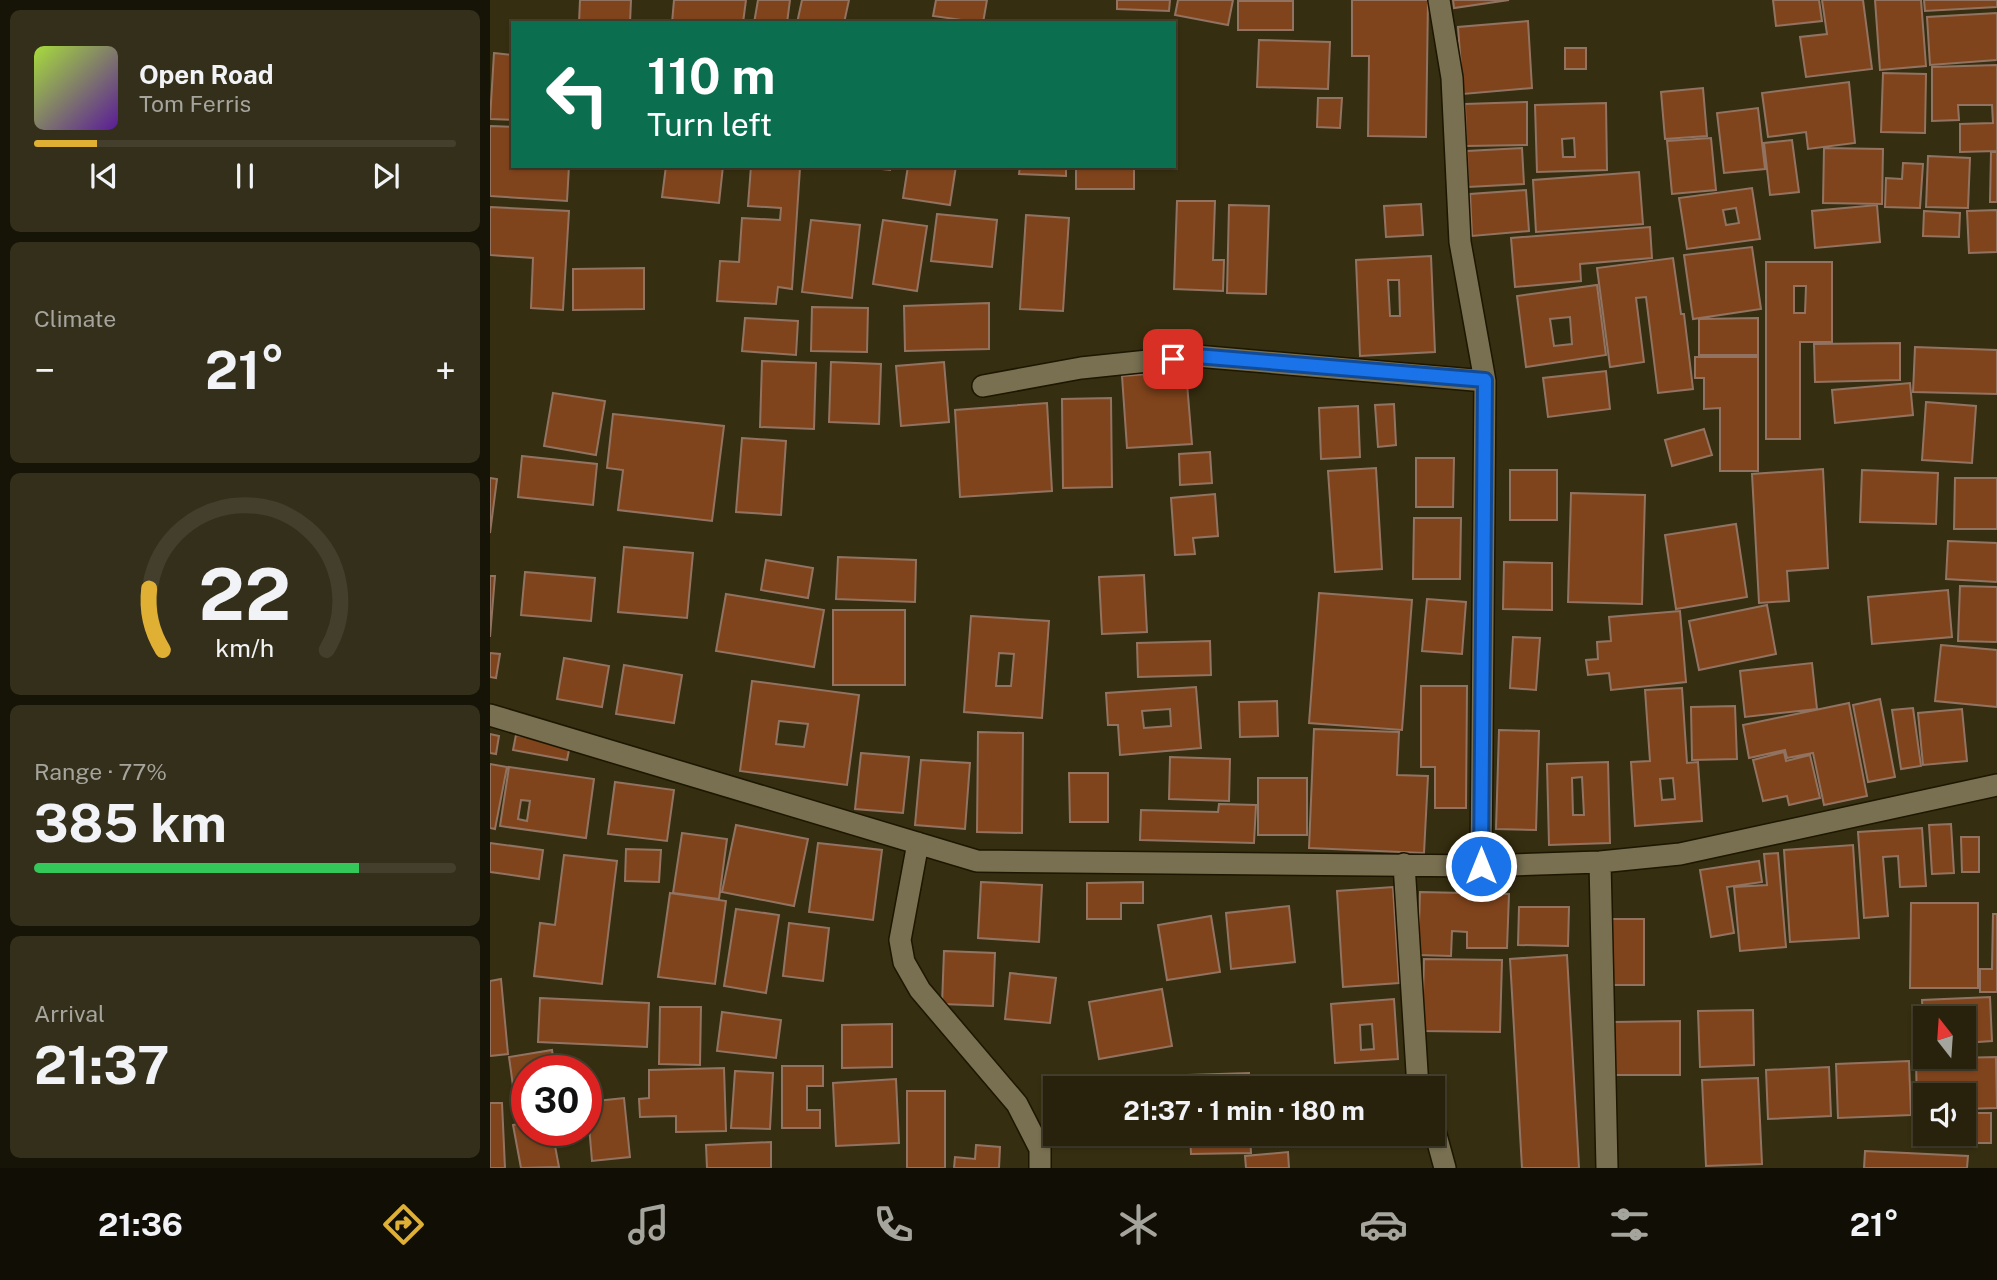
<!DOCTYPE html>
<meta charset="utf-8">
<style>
:root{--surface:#28220c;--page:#342f1a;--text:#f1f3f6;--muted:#a5a49d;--line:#443f2d;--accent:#e0b034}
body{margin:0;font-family:"Public Sans",sans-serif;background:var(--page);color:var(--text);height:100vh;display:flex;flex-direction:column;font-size:26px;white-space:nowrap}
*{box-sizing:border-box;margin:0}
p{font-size:23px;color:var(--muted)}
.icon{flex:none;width:38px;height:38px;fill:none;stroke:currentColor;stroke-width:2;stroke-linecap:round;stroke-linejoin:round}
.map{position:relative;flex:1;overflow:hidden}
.panel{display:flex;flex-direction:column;gap:10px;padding:10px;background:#161307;width:490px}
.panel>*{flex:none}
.banner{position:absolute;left:21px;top:21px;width:665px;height:147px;border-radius:0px;box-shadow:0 2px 5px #0004,0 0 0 2px var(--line);background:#0b6e4f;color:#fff;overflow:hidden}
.needle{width:46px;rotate:343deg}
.controls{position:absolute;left:1423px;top:1006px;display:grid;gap:14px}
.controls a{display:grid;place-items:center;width:63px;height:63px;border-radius:0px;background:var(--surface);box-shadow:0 2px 5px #0004,0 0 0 2px var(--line);font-size:35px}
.speed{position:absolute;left:21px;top:1055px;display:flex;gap:14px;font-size:35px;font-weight:700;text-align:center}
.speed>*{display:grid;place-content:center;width:91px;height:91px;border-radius:50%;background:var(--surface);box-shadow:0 2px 5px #0004,0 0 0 2px var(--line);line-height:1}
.speed .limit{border:10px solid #d22;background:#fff;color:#111}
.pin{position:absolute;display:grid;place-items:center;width:60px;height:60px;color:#fff;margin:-30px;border-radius:14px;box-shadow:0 4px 10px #0006}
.me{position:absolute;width:77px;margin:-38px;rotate:0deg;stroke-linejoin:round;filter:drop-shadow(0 0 5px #0008)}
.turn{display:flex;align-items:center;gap:24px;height:147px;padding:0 21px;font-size:32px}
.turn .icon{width:91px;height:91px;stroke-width:2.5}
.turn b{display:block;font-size:49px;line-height:60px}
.big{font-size:52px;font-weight:700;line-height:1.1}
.panel .tile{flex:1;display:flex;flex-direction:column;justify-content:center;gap:10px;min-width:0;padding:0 24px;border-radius:10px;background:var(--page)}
.panel .dial{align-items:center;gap:0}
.dial svg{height:182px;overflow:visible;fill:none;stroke:var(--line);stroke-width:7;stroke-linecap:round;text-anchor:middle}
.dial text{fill:var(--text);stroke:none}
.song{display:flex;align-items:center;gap:21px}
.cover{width:84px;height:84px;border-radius:10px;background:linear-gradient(135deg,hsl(80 70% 55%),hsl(270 70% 35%))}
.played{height:7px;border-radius:4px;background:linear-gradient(90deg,var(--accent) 15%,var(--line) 15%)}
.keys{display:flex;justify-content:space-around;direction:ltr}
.heat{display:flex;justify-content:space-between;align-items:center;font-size:38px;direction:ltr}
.charge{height:10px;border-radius:5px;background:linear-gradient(90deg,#34c759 77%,var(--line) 0)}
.trip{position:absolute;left:553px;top:1076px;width:402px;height:70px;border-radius:0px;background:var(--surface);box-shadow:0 2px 5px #0004,0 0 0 2px var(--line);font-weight:700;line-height:70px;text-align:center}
.dock{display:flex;height:112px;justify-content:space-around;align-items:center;background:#100e05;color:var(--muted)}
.dock .icon{width:49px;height:49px}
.dock .active{color:var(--accent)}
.dock b{font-size:32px;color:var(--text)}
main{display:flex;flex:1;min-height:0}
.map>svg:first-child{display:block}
.building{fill:#80441c;stroke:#927361;stroke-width:2;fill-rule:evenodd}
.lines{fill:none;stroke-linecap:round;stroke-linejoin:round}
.street-casing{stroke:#1d1600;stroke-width:24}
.street{stroke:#797051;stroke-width:21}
.route-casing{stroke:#114b97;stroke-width:18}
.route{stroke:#1a73e8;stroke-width:12}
</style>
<main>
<section class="panel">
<div class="tile">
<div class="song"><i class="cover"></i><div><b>Open Road</b><p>Tom Ferris</p></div></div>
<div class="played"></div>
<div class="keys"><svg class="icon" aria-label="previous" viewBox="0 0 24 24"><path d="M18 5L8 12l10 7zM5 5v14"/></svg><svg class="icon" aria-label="pause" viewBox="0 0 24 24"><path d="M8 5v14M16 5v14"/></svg><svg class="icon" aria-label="next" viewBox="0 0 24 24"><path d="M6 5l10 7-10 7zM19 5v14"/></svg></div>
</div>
<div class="tile"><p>Climate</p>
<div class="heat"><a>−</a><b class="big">21°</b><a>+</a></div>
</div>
<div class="tile dial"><svg viewBox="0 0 100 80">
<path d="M14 69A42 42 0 1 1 86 69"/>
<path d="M14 69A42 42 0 0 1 8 42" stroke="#e0b034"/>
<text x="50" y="56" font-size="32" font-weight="700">22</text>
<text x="50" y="72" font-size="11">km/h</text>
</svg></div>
<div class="tile"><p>Range · 77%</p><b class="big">385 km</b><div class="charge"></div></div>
<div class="tile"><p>Arrival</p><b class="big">21:37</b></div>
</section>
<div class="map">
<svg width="1507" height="1168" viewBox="0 0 1507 1168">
<rect width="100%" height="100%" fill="#362e10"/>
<path class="building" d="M90,0H141L140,23H89Z
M184,0H256L253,23H182Z
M268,0H300L297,23H264Z
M312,0H359L354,23H307Z
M446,0H497L493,23L443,16Z
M627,0H680L679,11L627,9Z
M688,0H743L738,25L685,15Z
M862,0H938L936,137L878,136L879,56H862Z
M963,0H1019L964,8Z
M1283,0H1329L1332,21L1286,26Z
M1332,0H1373L1382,69L1316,77L1310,37L1337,34Z
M1385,0H1431L1436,66L1390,70Z
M1434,0H1507V7L1435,11Z
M748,1H803V30H748Z
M1507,13V60L1440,65L1437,17Z
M1038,21L1042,88L973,94L968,27Z
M769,40L840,42L838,89L767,87Z
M1075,48H1096V69H1075Z
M4,53L23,55V120L0,119Z
M1507,65V151L1470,152V124L1503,123L1502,105H1468L1469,120L1442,121V67Z
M1393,73L1436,74L1435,133L1391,132Z
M1359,82L1365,143L1318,149L1316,132L1278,137L1272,93Z
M1213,88L1217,136L1175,139L1171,92Z
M828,98H852L850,128L827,127Z
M1037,102V145L976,146L975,104Z
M1116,103L1117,170L1047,172L1045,105ZM1084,138L1085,157H1073L1072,139Z
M1268,108L1275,169L1234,173L1227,113Z
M0,126L23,127V166H79L77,201L0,196Z
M1221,138L1226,190L1182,194L1177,141Z
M1302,140L1309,192L1280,195L1274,143Z
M1032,148L1034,184L978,187L977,151Z
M1334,148L1393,149L1392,204L1333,203Z
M1501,152H1507V202H1500Z
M1438,156L1480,158L1478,208L1436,207Z
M1413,163L1433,164L1430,208L1395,207L1396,178L1412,179Z
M176,166H233L229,203L172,197Z
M261,166L310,168L302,289L288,287L286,304L227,301L230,261L249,262L252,218L290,220L291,208L258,206Z
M363,166H400V170Z
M418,166H466L460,205L413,198Z
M530,166H576V176L529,174Z
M586,166H644V189H586Z
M1149,172L1153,224L1046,232L1043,180Z
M1262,188L1270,239L1197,249L1189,198ZM1246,208L1249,223L1236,225L1233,210Z
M1036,190L1039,231L982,236L980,194Z
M687,201H725L723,260H734L733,291L684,289Z
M931,204L933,235L896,237L894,206Z
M739,205L779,206L776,294L737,293Z
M1387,205L1390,242L1325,248L1322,211Z
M0,207L79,211L73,310L41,308L43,258L0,255Z
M1507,210V252L1479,253L1477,211Z
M1434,211L1470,213L1469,237L1433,236Z
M447,214L507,220L502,267L441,261Z
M536,215L579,218L573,311L530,309Z
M321,220L370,225L362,298L312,292Z
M393,220L437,226L427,291L383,284Z
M1160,227L1162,258L1090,264L1091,281L1025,287L1021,238Z
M1262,247L1271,309L1203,319L1194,255Z
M941,256L945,352L870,356L866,260ZM898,280H909L910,316H900Z
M1183,258L1191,314H1194L1203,389L1168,393L1156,297L1146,298L1154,362L1120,367L1107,268Z
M1276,262H1342V342H1310V439H1276ZM1304,286H1316L1315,313H1304Z
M154,268V309L83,310V269Z
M1107,285L1116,355L1036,367L1027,296ZM1080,317L1082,344L1064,346L1060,319Z
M499,303V349L415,351L414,306Z
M322,307L378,308L377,352L321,351Z
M255,318L308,321L306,355L252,351Z
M1268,318V355H1209V319Z
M1410,343V380L1325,382L1324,344Z
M1425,347L1507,350V394L1423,392Z
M1205,357H1268V471H1230V408L1214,409V378H1205Z
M272,361L326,363L324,429L270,427Z
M341,362L391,364L389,424L339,422Z
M454,362L459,422L411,426L406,366Z
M696,371L702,444L637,448L632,376Z
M1116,371L1120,409L1058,417L1053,378Z
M1420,383L1423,415L1345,423L1342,390Z
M63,393L115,401L106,455L54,446Z
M621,398L622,487L573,488L572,399Z
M1436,402L1486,406L1482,463L1432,460Z
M557,403L562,491L470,497L465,410Z
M904,404L906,445L888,447L885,405Z
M868,406L870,457L831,459L829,408Z
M123,414L234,426L222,521L128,510L133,470L117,468Z
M1214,429L1222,455L1182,466L1175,440Z
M252,438L296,441L291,515L246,512Z
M720,452L722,483L690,485L689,454Z
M32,456L107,464L103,505L28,497Z
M926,458H964L963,507H926Z
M886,468L892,569L845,572L838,471Z
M1333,469L1338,568L1297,571L1299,601L1269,603L1262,474Z
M1020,470H1067V520H1020Z
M1372,470L1448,473L1446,524L1370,522Z
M0,478L7,479L0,533Z
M1465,478H1507V529H1464Z
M1081,493L1155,495L1152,604L1078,602Z
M725,494L728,536L703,538L705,554L685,555L681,498Z
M924,518H971L970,579H923Z
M1246,524L1257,597L1186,609L1175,535Z
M1458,541L1507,543V582L1456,579Z
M134,547L203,553L197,618L128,612Z
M348,557L426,560L425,602L346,599Z
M276,560L323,568L318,598L271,590Z
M1014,562L1062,563V610L1013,609Z
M35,572L105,578L101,621L31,615Z
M654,575L657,632L612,634L609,577Z
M0,576H5L0,637Z
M1470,586L1507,587V642L1468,641Z
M1458,590L1462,637L1382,644L1378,597Z
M829,593L922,600L912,730L819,723Z
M236,594L334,610L324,667L226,651Z
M937,599L976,602L972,654L932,651Z
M1277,605L1286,654L1209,670L1199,621Z
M343,610H415V685H343Z
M1190,611L1196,682L1121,690L1119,673L1098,675L1096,660L1108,659L1107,642L1121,641L1119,617Z
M481,616L559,621L552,718L474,712ZM509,653L524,654L521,686H506Z
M1023,637L1050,638L1046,690L1020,688Z
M720,641L721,675L648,677L647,643Z
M1451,645L1507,650V707L1445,701Z
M0,653L10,654L6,678L0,677Z
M74,658L119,666L112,707L67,699Z
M1322,663L1327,709L1255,717L1250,671Z
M134,665L192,675L184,723L126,714Z
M262,681L369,695L357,785L250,771ZM289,721L318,724L314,747L286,744Z
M931,686H977L976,808H945V767H931Z
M706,687L711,748L630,755L628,725H618L616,693ZM680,709L681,726L654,728L652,711Z
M1192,688L1197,763L1208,762L1212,821L1145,826L1141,762L1160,761L1155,690ZM1183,778L1185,799L1172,800L1170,779Z
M1390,699L1405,777L1378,782L1363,705Z
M787,701L788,736L750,737L749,702Z
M1359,703L1377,796L1334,805L1323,753L1297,758L1295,750L1259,758L1253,725Z
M1245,706L1247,759L1202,760L1201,707Z
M1423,708L1431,766L1411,769L1402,710Z
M1472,709L1477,761L1433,765L1428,713Z
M824,729L909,732L907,775L938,776L934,853L819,848Z
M1009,730L1049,731L1046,830L1006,829Z
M488,732L533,733L532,833L487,832Z
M0,734L9,736L6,754L0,753Z
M26,735L80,745L77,760L23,750Z
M1294,752L1296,761L1320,755L1330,798L1299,805L1297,796L1273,801L1263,760Z
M371,753L419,757L413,813L365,809Z
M680,757L740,759L739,801L679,799Z
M431,760L480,763L475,829L425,825Z
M1118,762L1120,843L1059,845L1057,764ZM1092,777L1094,815H1083L1082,778Z
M0,764L17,767L5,829L0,828Z
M19,767L104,779L96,838L10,826ZM31,800L40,801L37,821L28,819Z
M579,773H618V822H580Z
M768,778H817V835H768Z
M125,782L184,790L177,841L118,834Z
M729,804L766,805L764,843L650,840L651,810L728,812Z
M1461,824L1464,873L1442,874L1439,825Z
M246,825L318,839L304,906L232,892Z
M1432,828L1436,886L1410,887L1408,856L1393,857L1398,916L1374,918L1368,832Z
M192,833L237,839L229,899L183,893Z
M1471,837H1489V872H1472Z
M0,843L53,850L49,879L0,872Z
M328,843L392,850L383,920L319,912Z
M1363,845L1369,938L1300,942L1294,850Z
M136,849L171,850L169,882L135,881Z
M1288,853L1296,947L1250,951L1244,887L1277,885L1274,854Z
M74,855L127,861L112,984L44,976L50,923L65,925Z
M1269,861L1272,882L1237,887L1244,933L1221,937L1210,870Z
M491,882L552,885L549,942L488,938Z
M653,882V903H631V919H597V883Z
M903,887L909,983L853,987L847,891Z
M930,892L1019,894L1017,948H977V932L962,931L961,956L928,955Z
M180,893L236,901L225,984L168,977Z
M1421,903H1488V988H1420Z
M799,906L805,962L741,969L736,913Z
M1029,907H1079L1078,946L1028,945Z
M246,909L289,915L276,993L234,986Z
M1503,914H1507V992H1490V969H1502Z
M721,916L730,972L677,980L668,925Z
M1120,919H1154V985H1119Z
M299,923L339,928L333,981L293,976Z
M454,951L505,953L503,1006L452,1004Z
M1077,955L1089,1168H1032L1020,959Z
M934,959L1012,960L1010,1032L932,1031Z
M520,973L566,978L560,1023L515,1019Z
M11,979L18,1054L0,1056V981Z
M672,989L682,1046L609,1059L599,1002Z
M1500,997L1502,1041L1474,1043V1018H1435L1434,1045L1432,1000Z
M50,998L159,1003L157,1047L48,1042Z
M904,999L908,1059L845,1063L841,1004ZM882,1024L884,1049L871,1050L870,1025Z
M170,1007H211L210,1065L169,1064Z
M1263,1010L1264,1065L1210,1067L1208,1011Z
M232,1012L291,1020L286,1058L227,1051Z
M1190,1021V1075H1122L1123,1022Z
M402,1024V1067L352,1068V1025Z
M62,1050L65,1071H37V1107L26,1108L19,1057Z
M1506,1057L1507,1108L1474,1109V1096H1435V1110H1427L1426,1059Z
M1419,1061L1421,1115L1348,1118L1346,1064Z
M292,1066H333V1086H317V1110H330V1128H292Z
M1339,1067L1341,1116L1278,1119L1276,1070Z
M234,1068L236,1131L186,1132V1116L150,1117L149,1099L159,1098V1070Z
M245,1071L283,1073L280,1129L241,1128Z
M759,1073V1088H698V1075Z
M1268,1078L1272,1164L1216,1166L1212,1080Z
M406,1079L409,1143L346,1146L343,1083Z
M417,1091H455V1168H417Z
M134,1098L140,1157L102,1161L97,1102Z
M0,1103H12L15,1168H0Z
M1474,1113H1501V1143H1441V1134H1474Z
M37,1122V1130H62L69,1167L31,1168L23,1125Z
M700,1134H760L761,1153L701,1154Z
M281,1142V1168H217L216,1145Z
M486,1145L510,1147L509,1168H464L465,1157L485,1159Z
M1375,1151L1478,1156L1477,1168H1374Z
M798,1152L799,1168H756L755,1156Z"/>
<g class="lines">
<defs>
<path id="street" d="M949,0L962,78L970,242L995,381L991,866
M493,386L591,368L706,356L995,381
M0,715L487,861L991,866L1110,862L1190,854L1507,785
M428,843L410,940L414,962L430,990L527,1104L550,1149V1168
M1110,862L1117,1168
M914,864L928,1088
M943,1124L955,1168"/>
</defs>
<use href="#street" class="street-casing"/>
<use href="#street" class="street"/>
</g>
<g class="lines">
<defs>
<path id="route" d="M683,359L706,356L995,380L991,866"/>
</defs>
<use href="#route" class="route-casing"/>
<use href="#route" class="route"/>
</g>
</svg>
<div class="controls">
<a><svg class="needle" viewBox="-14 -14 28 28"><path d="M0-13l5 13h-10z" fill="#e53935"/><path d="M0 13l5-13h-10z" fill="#a5a49d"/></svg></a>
<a><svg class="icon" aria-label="sound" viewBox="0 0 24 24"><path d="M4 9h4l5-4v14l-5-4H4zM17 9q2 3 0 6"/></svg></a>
</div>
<div class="speed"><div class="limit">30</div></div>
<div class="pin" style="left:683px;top:359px;background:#d93025"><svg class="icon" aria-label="arrive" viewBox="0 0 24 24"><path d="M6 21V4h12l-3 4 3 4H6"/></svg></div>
<svg class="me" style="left:991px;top:866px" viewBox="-20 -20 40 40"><circle r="17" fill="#1a73e8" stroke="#fff" stroke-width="3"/><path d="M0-11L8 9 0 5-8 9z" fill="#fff"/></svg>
<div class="trip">21:37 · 1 min · 180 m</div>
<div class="banner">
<div class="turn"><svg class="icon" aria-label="left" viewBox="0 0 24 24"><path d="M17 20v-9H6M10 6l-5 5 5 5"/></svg><div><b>110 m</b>Turn left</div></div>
</div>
</div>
</main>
<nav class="dock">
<b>21:36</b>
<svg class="icon active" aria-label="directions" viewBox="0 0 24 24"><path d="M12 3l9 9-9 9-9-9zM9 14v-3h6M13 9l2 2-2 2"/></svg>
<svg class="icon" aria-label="music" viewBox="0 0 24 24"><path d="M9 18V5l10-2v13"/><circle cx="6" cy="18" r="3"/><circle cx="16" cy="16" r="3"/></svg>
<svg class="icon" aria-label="phone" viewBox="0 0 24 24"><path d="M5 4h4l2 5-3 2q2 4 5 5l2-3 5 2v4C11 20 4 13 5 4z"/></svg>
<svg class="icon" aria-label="climate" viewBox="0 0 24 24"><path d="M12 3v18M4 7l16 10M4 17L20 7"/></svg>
<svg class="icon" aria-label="car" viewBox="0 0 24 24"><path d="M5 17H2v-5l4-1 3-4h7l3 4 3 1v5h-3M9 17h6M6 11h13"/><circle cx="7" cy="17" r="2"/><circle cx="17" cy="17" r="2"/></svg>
<svg class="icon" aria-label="filters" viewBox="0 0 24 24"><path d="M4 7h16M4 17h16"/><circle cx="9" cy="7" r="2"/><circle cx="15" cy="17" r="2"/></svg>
<b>21°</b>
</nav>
